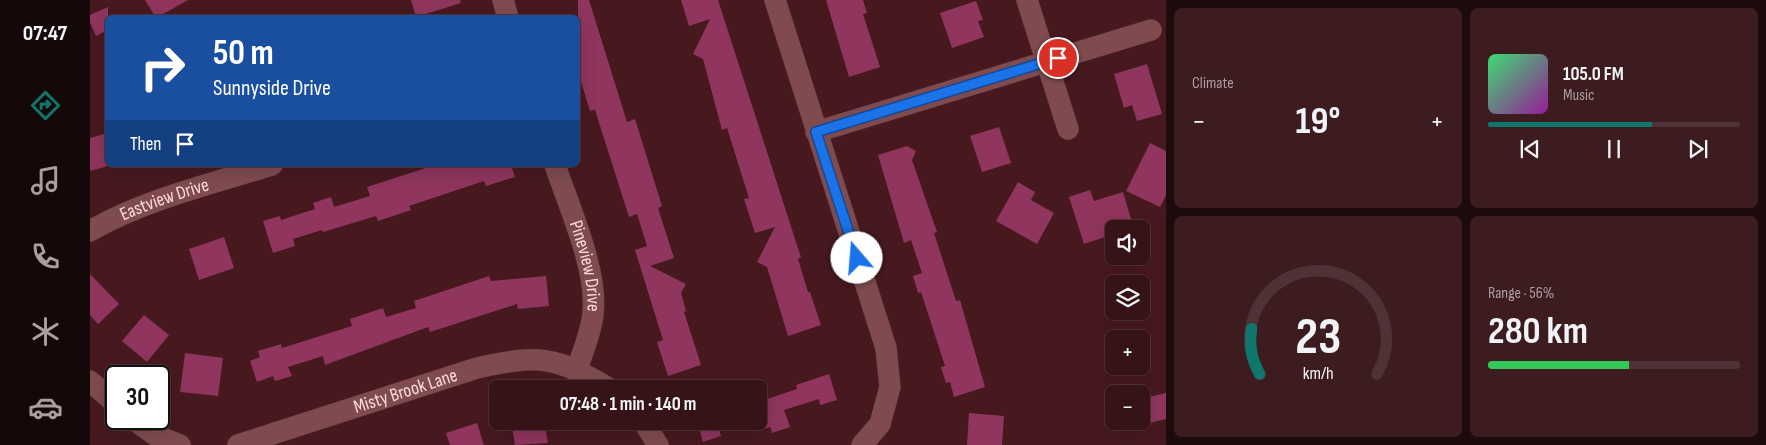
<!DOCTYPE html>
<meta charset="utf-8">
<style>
:root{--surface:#351317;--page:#3d1c20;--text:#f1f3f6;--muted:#aa9ea1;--line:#4f3236;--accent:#0f766e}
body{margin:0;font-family:"Sofia Sans Condensed",sans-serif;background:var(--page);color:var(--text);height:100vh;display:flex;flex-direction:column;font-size:19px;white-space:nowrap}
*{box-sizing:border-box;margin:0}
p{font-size:16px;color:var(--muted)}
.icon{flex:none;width:28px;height:28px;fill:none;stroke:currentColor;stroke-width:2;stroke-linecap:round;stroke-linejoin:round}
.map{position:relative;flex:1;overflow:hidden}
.details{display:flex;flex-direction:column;gap:8px;padding:8px;background:#1d0a0d;width:600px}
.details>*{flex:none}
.banner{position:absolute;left:15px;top:15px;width:475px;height:152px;border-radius:8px;box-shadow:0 5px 20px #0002,0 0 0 1px var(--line);background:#1a4fa0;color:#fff;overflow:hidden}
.controls{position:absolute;left:1015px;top:220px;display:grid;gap:10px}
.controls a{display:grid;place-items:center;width:45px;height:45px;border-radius:8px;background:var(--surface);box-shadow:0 5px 20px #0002,0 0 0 1px var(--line);font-size:25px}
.speed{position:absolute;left:15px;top:365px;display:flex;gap:10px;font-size:25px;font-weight:700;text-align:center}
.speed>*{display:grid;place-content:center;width:65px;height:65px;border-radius:50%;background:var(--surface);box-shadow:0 5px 20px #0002,0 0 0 1px var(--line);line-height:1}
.speed .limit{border:2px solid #111;border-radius:8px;background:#fff;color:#111}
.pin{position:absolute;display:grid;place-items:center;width:42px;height:42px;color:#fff;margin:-21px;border:2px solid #fff;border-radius:50%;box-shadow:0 1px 5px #0007}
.me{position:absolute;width:55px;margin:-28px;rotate:342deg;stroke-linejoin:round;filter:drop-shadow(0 0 4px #0008)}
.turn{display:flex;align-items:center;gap:18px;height:105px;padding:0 25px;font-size:22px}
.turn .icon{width:65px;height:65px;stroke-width:2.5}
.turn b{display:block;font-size:35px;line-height:42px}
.then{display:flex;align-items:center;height:48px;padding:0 25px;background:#0003;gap:10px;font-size:19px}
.big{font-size:38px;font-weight:700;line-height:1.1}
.details .tile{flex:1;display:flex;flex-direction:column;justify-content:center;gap:8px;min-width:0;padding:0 18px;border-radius:8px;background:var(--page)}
.details .dial{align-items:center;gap:0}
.dial svg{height:130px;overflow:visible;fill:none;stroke:var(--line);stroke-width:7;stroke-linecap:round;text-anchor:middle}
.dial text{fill:var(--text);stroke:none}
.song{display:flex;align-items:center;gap:15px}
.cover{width:60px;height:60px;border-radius:8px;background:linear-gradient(135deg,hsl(140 70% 55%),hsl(300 70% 35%))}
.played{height:5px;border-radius:2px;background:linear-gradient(90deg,var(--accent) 65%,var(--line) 65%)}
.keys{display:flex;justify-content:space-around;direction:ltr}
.heat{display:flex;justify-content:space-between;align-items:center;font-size:28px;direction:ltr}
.charge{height:8px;border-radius:4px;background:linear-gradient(90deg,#34c759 56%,var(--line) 0)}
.details .tiles{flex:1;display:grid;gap:8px;grid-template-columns:repeat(2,1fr)}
.trip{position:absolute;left:399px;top:380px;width:278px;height:50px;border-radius:8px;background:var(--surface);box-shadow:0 5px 20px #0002,0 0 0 1px var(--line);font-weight:700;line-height:50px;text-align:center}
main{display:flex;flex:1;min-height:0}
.tab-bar{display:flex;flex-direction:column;width:90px;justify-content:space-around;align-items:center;background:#150809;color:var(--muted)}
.tab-bar .icon{width:35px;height:35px}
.tab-bar .active{color:var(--accent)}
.tab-bar b{font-size:22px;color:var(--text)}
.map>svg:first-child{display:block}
.building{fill:#8f355e}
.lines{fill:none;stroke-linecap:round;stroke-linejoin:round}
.minor-casing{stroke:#5d353c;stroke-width:22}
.minor{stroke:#7f4b4f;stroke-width:21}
.route-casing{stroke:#114b97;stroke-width:12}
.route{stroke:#1a73e8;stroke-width:9}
.labels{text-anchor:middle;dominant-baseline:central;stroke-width:5;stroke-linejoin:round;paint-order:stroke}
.street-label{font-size:19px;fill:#fadadc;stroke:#3b0f16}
</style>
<main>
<nav class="tab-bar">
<b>07:47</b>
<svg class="icon active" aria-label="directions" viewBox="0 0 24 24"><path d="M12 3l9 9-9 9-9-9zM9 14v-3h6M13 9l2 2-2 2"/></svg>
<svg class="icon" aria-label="music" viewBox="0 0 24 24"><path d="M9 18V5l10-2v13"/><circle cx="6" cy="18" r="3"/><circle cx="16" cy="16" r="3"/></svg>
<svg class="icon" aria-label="phone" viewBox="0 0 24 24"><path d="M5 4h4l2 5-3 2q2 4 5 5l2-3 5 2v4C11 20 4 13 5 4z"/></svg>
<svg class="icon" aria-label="climate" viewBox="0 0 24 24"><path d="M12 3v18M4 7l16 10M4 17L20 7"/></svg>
<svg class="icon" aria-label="car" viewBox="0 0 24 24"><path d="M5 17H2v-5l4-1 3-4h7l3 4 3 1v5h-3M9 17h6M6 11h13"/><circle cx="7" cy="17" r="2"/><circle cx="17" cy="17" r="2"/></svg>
</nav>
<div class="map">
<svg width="1076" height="445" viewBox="0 0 1076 445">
<rect width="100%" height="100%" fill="#47191f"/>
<path class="building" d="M55,0H98L66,18Z
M321,0H370L371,3L326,17Z
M488,0H499L537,122L545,119L572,206L568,208L584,258L560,266L596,284L591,293L596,311L594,312L611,365L578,376L567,342L573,340L545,250L557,246L547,214L539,217L505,110L500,111L488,72Z
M591,0H628L706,242L711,257L708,259L718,292H720L731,325L698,336L677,267L667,262L685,227L665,233L654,199L659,198L637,128L632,130L613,59L603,54L620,19L599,26Z
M736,0H773L777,13L773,14L790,67L759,77Z
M886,1L893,20L888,21L894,37L862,48L850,13Z
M18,7V30L6,36L0,22V15Z
M1057,64L1072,114L1047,121L1042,105L1034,108L1024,74Z
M909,127L921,163L892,172L880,136Z
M18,133V166L0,171V138Z
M1060,143L1076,151V195L1070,207L1036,191Z
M817,146L826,151L822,160L847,232L844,233L866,301L870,300L895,387L864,397L860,382L856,383L851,367L855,366L831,292L828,293L823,276L832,273L821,240L814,243L788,155Z
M345,165H421L425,177L396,186L394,181L319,206L321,210L288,221L286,216L233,232L232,230L203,239L205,246L183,253L173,221L190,216L191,220L225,209L223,203L241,197L244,207L280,196L277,187Z
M928,182L945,192L941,200L964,213L947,244L906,221Z
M1000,190L1004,201L1033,192L1044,229H1024V234L994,244L979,197Z
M134,237L144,268L109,280L99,249Z
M0,274L29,304L8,324L0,315Z
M399,276L401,281L456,276L459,306L428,309L427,304L340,332L338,327L235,365L233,356L198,367L202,376L185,381L183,376L167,382L160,361L170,357L168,351L191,344L192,348L262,326L260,319L293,308L296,317L326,308L324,301Z
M54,315L79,335L57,362L32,341Z
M95,353L133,358L128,396L90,392Z
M739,374L747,400L730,405L729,399L694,410L700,427L682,433L680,427L668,431V402L707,389L706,385Z
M1076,393V419L1051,425V399Z
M879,413L914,416L912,445H877Z
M421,421H454L458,443L425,445Z
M607,421H626L631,436L613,442Z
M387,423L394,445H360L356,433Z"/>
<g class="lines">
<defs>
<g id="minor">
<path d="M413,0L418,18"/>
<path d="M685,0L796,348L800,387L790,424L772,445"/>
<path d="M937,0L978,129"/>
<path d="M726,132L1061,30"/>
<path id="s1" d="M465,165C479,207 508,270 503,314C501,333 493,351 487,369"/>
<path id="s2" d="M0,231C56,199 121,184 182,165"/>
<path d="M0,381L26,404"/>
<path d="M43,419L65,435L90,445"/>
<path d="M553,421L568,445"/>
<path id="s3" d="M148,445L387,368C450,354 465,356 520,389"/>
</g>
</defs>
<use href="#minor" class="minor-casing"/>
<use href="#minor" class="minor"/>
</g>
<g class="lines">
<defs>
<path id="route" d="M767,258L726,132L968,58"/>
</defs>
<use href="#route" class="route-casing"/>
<use href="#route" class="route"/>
</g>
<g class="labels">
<g class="street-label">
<text stroke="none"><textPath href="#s2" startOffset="81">Eastview Drive</textPath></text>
<text stroke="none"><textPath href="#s1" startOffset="106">Pineview Drive</textPath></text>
<text stroke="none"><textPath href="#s3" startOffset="176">Misty Brook Lane</textPath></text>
</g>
</g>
</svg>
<div class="controls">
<a><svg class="icon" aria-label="sound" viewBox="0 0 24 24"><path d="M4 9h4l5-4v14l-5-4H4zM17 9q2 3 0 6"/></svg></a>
<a><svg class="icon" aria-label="layers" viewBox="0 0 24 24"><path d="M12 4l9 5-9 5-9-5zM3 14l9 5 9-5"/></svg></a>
<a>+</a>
<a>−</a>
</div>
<div class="speed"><div class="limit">30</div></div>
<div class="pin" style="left:968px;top:58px;background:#d93025"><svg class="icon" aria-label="arrive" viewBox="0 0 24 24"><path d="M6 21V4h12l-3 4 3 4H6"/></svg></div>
<svg class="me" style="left:767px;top:258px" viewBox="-20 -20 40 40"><circle r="19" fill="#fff"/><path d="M0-13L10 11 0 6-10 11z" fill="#1a73e8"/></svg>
<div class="trip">07:48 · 1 min · 140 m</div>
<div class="banner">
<div class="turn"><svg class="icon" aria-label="right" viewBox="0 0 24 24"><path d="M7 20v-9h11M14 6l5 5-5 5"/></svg><div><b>50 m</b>Sunnyside Drive</div></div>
<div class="then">Then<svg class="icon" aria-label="arrive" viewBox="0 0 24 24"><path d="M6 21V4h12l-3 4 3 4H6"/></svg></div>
</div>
</div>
<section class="details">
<div class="tiles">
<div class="tile"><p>Climate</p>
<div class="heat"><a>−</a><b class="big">19°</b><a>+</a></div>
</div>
<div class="tile">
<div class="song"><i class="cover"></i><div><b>105.0 FM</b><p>Music</p></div></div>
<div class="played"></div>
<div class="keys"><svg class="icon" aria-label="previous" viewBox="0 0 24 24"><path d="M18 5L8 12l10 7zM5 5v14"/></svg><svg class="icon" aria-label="pause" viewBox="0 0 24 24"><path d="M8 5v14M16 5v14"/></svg><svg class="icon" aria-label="next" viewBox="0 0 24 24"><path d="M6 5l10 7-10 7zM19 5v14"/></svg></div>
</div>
<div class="tile dial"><svg viewBox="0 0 100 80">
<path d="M14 69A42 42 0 1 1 86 69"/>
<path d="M14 69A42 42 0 0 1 9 41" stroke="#0f766e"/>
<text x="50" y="56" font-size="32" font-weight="700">23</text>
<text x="50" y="72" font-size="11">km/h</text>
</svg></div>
<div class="tile"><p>Range · 56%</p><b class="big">280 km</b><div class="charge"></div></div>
</div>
</section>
</main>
